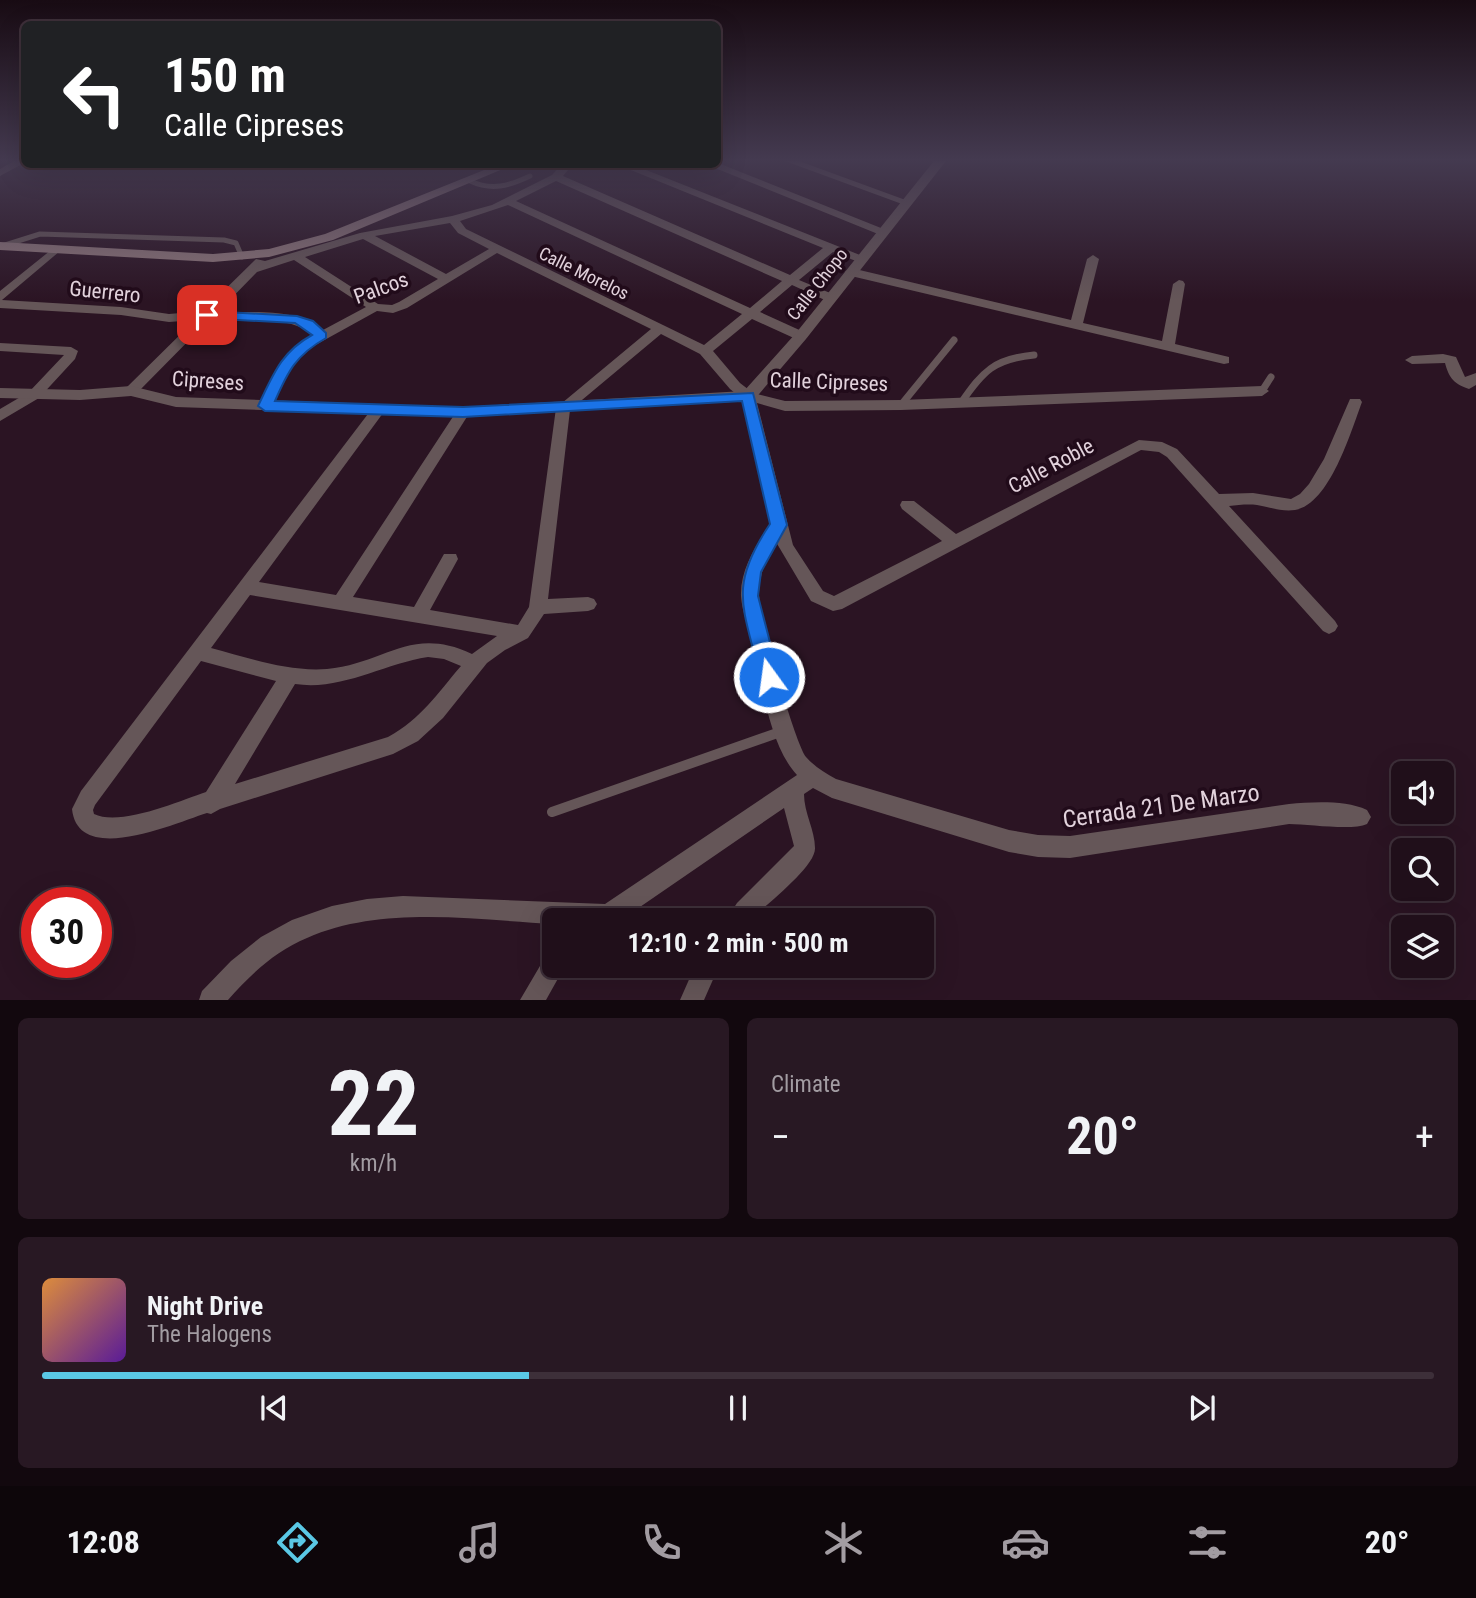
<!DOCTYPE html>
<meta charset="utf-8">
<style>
:root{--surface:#200f1a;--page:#281823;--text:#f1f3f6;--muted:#a29ca2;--line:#3d2f39;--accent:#5ac8e5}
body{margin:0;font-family:"Roboto Condensed",sans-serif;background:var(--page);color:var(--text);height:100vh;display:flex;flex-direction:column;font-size:26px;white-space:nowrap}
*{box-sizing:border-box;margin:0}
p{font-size:23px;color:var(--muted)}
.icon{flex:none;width:38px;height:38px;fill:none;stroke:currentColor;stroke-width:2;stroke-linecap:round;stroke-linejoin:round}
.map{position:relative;height:1000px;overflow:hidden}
.side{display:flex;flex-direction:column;gap:18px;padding:18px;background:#12080e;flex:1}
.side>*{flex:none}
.top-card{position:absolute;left:21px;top:21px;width:700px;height:147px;border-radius:10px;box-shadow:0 7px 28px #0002,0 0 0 2px var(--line);background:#202124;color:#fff;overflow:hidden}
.buttons{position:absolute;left:1391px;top:761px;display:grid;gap:14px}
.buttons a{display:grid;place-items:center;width:63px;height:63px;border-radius:10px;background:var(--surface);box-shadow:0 7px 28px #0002,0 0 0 2px var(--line);font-size:35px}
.speed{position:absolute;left:21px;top:887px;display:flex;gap:14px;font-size:35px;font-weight:700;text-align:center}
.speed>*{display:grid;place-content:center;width:91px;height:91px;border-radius:50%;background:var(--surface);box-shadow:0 7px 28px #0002,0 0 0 2px var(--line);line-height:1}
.speed .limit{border:10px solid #d22;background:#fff;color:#111}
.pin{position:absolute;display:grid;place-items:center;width:60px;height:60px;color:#fff;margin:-30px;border-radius:14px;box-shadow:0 4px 10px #0006}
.me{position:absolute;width:77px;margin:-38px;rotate:346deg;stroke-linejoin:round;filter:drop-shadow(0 0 5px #0008)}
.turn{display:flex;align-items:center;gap:24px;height:147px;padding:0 28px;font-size:32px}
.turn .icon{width:91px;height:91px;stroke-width:2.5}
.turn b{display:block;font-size:49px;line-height:60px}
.big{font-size:52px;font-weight:700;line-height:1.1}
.side .card{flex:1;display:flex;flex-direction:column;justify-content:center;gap:10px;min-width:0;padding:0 24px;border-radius:10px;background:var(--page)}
.side .dial{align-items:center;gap:0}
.dial b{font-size:91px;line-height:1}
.song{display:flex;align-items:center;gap:21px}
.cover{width:84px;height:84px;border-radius:10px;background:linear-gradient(135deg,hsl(30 70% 55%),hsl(270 70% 35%))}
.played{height:7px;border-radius:4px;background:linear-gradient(90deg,var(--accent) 35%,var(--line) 35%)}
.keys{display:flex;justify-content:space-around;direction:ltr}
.heat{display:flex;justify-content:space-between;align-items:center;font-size:38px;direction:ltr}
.side .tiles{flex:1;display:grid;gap:18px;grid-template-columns:1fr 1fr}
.card:last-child{grid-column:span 2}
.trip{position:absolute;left:542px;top:908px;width:392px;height:70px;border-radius:10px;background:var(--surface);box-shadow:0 7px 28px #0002,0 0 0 2px var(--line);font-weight:700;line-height:70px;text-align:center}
.tabs{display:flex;height:112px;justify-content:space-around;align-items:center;background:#0d060a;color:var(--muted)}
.tabs .icon{width:49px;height:49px}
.tabs .on{color:var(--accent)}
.tabs b{font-size:32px;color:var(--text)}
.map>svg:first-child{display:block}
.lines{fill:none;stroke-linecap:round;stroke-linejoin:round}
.service-far2{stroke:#655658;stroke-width:5}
.service-far1{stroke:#655658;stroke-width:7}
.service{stroke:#655658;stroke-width:10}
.minor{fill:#655658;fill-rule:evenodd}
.tertiary{fill:#655658;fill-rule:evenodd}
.secondary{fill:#8d767a;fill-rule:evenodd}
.route{fill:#1a73e8;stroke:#114b97;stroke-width:2}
.labels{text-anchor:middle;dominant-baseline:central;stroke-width:7;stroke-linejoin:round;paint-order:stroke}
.far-street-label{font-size:18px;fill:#e2d2dc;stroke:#210b1a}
.street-label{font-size:21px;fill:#e2d2dc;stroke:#210b1a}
.near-street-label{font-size:24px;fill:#e2d2dc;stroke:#210b1a}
</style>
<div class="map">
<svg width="1476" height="1000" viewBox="0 0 1476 1000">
<rect width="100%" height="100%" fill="#2b1423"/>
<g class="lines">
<path class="service-far2" d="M470,181C492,191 509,186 530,176
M2,246L40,234L224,240L236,243L242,257"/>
<path class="service-far1" d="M1262,391L1271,377
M961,403C983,371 994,359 1034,355
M901,405L954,340"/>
<path class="service" d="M552,812L783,731"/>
<path class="minor" d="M14,161H24V163L0,176V169Z
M785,161H799L911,202L902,204Z
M718,163L886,230L888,232L878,234L705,164Z
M562,164H573L563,176L790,275L823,248L616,164H631L865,257V261L861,263L833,252L799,280L835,295V301H827L792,285L760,312L806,333V339H796L752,319L713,351L740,383L753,393L785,401L901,400L1262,386L1269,391L1262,396L901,410L785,411L757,403L793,545L823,591L834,596L942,541L902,509L900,505L902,501H914L956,534L1139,440L1162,442L1177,449L1219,494L1253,493L1291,499L1300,494L1309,484L1324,459L1350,399H1360L1362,402C1351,431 1330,504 1295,510C1282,512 1269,507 1257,505C1248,504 1238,505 1229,506L1335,621L1338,626L1335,631L1329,634L1323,631L1167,457L1159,452L1141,450L842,609L833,611L811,601L776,542C766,558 760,573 759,592C758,612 794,741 806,757C815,767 825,773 836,779L1009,830L1038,835L1070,836L1289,804C1313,802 1345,800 1367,810L1371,817L1367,824C1352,831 1309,824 1289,824L1070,858L1038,857L1009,852L832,798L813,788L804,794C804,813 815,830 815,848C816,867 765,905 751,920H726L737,903L794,846L784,808L621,920H555V924C475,920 382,905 307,938C275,951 250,975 228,1000H199L202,991L231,961L261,937L292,920L332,906L367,899L403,896L605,904L797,775C769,745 762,683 753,644C749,629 742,612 741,596C740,569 757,544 771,522L741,398L730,389L700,354L661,334L570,410L548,599L588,597L594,599L597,604L594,609L588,611L544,614L528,638L505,650L487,663L443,718L418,741L393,754L220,809L211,814L207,813C175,823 78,867 72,809L81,791L374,406H384L386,409L259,582L336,595L458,409L463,407L470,412L353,597L414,607L444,554H456L458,559L430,610L518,625L529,607L556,408L651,329L497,253L407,308L393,313L377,311L310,348L290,367L272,406L265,411L258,406C273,375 281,352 313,335C290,315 241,320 210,319L136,394H126L124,391L126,388L195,320L169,322L121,315L0,308V291L56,246L62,249L60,251L2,300L121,307L169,314L203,311L256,259L265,261L360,233L452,216L492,205L552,175ZM556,181L782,281L750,308L516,201ZM508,205L742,314L704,345L466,229L460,221ZM450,223L458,233L489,249L446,274L375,236ZM363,239L438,279L399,302L392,305L378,304L305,257ZM294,260L366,307L323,330C296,307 251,313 218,312L257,272ZM250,595L497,636L472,654C410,625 385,664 327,669C288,672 249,658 211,648ZM428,657L444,659L461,666C436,695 422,718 388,737L235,784L295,684C342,691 382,664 428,657ZM201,661L276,681L206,792C179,801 120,827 94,814L93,810L95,805Z
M1093,255L1099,259L1083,323L1162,341L1173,284L1179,280L1183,281L1185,284L1175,344L1229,357V363L1224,364L851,276L845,272L851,268L1071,320L1087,259Z
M0,343L71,347L78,351L75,359L39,398L0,421V409L29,392L64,355L0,351Z
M1443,354L1456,357L1465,377L1476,373V385L1469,389C1454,384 1449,378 1445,363L1412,364L1405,360L1412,356Z
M555,950V966H565L546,1000H520L547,954Z
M695,966H719L704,1000H680Z"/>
<path class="tertiary" d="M934,161H946L806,339L754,400L748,401L463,417L176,407L131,396L80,400L0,398V388L80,390L131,386L176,397L463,407L744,391L796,333Z"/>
<path class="secondary" d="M499,164H515L333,240L269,257L213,262L0,250V242L213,254L269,249L325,234Z"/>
</g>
<linearGradient id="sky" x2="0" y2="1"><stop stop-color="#180b13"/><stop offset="0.53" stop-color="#443a50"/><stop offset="1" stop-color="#443a50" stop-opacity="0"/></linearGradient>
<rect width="1476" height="301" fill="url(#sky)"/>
<path class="route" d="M207,311L297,316L313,321L326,333V338C296,355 288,371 275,401L463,407L753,393L787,525L761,572L758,596L779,677L776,683L769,685L763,683L760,677C744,607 727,588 770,524L742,401L463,417L265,411L258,406C273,375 281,352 312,335L295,323L202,318L201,315Z"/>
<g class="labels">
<g class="far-street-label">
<text transform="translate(584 273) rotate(26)">Calle Morelos</text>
<text transform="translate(817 284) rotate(-52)">Calle Chopo</text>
</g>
<g class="street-label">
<text transform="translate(381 288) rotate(-20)">Palcos</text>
<text transform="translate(105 292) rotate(6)">Guerrero</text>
<text transform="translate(208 381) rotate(4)">Cipreses</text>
<text transform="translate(829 382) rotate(2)">Calle Cipreses</text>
<text transform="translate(1051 466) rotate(-28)">Calle Roble</text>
</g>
<g class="near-street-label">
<text transform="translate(1161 806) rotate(-8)">Cerrada 21 De Marzo</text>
</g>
</g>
</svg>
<div class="buttons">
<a><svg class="icon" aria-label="sound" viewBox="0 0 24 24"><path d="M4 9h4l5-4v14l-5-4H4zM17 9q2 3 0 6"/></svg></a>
<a><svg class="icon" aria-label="search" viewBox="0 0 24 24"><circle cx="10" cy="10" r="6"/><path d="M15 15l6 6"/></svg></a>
<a><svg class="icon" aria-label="layers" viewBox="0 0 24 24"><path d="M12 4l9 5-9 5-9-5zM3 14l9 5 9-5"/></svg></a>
</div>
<div class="speed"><div class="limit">30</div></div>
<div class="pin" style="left:207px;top:315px;background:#d93025"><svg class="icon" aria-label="arrive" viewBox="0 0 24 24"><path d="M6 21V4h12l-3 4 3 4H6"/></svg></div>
<svg class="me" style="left:769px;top:677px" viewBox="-20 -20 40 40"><circle r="17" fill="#1a73e8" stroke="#fff" stroke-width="3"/><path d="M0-11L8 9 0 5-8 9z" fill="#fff"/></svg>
<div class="trip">12:10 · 2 min · 500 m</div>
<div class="top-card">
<div class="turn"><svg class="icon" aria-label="left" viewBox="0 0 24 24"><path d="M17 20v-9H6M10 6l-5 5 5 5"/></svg><div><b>150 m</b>Calle Cipreses</div></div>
</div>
</div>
<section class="side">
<div class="tiles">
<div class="card dial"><b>22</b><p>km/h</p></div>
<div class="card"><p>Climate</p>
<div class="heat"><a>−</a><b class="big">20°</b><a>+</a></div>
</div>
<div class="card">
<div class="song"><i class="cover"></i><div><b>Night Drive</b><p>The Halogens</p></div></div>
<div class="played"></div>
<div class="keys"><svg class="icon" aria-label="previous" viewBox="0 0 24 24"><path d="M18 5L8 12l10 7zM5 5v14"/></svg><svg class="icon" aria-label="pause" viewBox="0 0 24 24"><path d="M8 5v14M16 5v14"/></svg><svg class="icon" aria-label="next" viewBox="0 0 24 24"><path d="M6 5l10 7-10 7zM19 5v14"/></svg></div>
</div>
</div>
</section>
<nav class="tabs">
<b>12:08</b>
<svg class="icon on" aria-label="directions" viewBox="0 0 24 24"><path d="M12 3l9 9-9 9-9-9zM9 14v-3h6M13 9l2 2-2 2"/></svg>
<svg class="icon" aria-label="music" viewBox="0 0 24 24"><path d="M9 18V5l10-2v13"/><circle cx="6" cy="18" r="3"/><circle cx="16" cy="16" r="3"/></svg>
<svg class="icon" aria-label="phone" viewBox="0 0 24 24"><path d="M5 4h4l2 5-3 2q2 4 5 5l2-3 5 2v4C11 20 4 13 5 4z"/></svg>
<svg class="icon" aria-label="climate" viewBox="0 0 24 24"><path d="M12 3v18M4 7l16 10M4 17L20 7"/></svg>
<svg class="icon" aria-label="car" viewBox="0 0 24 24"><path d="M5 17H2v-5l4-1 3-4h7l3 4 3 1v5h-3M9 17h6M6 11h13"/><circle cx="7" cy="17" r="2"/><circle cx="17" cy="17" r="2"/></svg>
<svg class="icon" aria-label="filters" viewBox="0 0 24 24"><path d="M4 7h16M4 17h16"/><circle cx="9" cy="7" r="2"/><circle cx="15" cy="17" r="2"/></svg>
<b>20°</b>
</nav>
